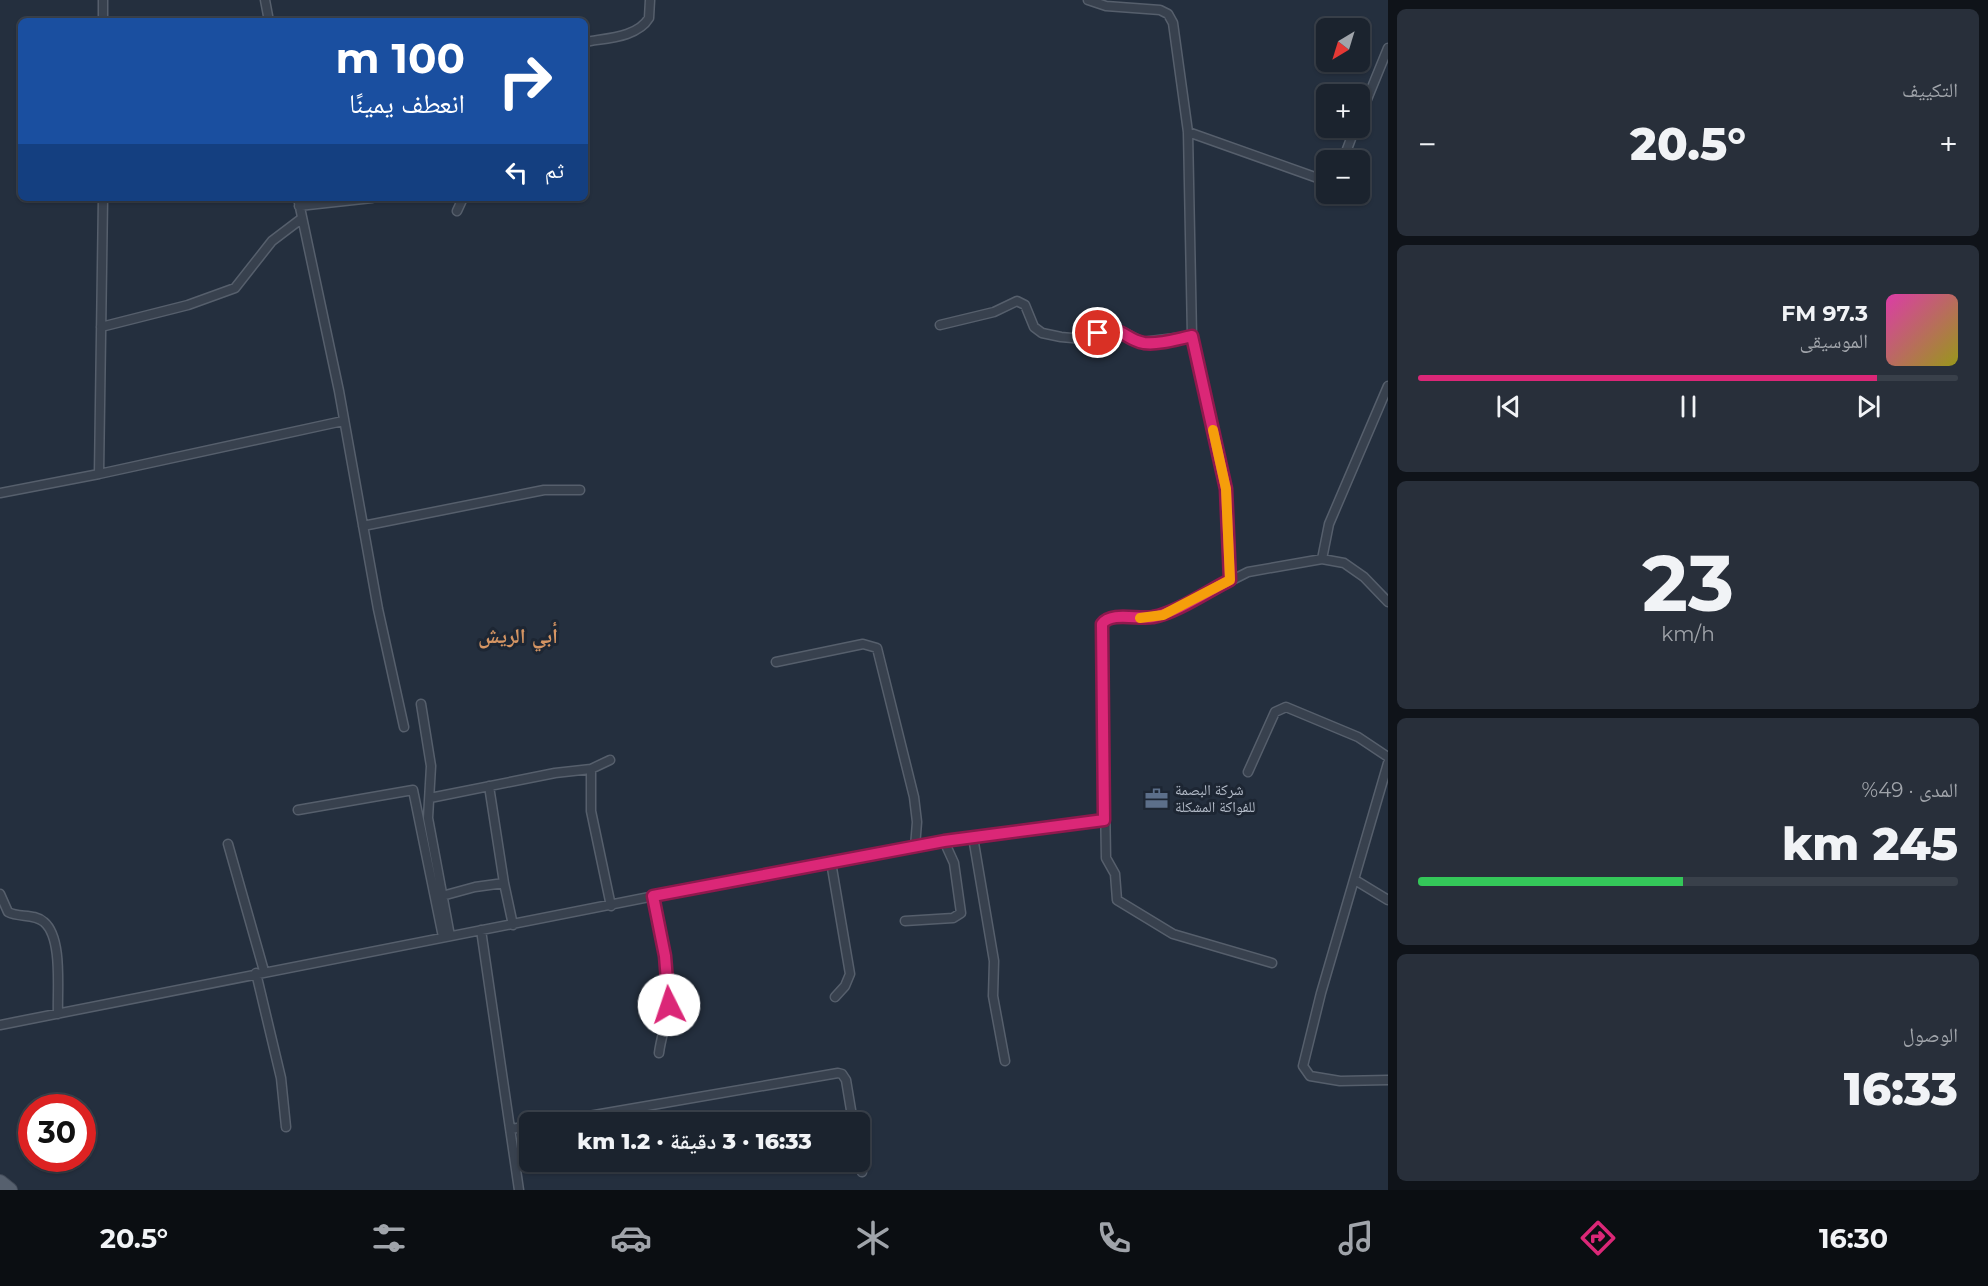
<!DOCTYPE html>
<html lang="ar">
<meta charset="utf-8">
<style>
:root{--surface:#1b232e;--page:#282f3a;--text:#f1f3f6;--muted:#a0a4aa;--line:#39404a;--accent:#db2777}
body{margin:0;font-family:Montserrat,"Noto Naskh Arabic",sans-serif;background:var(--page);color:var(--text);direction:rtl;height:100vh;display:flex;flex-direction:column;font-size:22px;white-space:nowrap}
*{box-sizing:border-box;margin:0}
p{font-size:20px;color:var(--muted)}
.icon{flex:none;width:33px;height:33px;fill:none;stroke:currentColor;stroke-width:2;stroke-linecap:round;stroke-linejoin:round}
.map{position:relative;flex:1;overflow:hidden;direction:ltr}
.details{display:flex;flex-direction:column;gap:9px;padding:9px;background:#0f1319;width:600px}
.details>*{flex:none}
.top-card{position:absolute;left:18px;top:18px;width:570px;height:183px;border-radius:9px;box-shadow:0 2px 4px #0004,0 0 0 2px var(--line);direction:rtl;background:#1a4fa0;color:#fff;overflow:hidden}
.needle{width:39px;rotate:218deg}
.fabs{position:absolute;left:1316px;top:18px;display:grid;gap:12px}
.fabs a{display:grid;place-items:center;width:54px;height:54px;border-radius:9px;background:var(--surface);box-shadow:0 2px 4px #0004,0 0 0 2px var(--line);font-size:30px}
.speed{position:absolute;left:18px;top:1094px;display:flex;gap:12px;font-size:30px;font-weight:700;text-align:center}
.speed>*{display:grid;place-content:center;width:78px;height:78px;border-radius:50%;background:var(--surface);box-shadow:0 2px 4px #0004,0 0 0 2px var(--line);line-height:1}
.speed .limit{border:9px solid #d22;background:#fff;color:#111}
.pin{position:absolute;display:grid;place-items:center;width:51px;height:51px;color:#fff;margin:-26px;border:3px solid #fff;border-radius:50%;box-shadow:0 2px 6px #0007}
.me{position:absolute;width:66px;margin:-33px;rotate:356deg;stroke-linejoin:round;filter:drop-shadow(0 0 4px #0008)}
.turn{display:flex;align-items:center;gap:21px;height:126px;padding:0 24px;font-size:27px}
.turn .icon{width:78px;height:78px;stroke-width:2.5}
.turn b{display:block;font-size:42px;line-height:51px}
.then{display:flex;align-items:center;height:57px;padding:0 24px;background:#0003;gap:12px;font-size:22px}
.big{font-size:45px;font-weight:800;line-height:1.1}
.details .tile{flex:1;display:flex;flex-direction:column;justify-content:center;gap:9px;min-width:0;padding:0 21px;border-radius:9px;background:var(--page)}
.details .dial{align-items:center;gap:0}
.dial b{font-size:78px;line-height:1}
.song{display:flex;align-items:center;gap:18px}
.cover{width:72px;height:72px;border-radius:9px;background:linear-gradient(135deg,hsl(320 70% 55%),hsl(60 70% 35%))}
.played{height:6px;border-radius:3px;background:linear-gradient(90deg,var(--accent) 85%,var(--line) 85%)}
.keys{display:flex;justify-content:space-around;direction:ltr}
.heat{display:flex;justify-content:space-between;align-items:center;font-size:33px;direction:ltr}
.charge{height:9px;border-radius:4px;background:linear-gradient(90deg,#34c759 49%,var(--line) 0)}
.trip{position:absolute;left:519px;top:1112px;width:351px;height:60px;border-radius:9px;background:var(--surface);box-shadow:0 2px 4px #0004,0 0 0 2px var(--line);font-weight:800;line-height:60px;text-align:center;direction:rtl}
.tabs{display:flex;height:96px;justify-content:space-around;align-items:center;background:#0b0e12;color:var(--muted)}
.tabs .icon{width:42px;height:42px}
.tabs .on{color:var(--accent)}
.tabs b{font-size:27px;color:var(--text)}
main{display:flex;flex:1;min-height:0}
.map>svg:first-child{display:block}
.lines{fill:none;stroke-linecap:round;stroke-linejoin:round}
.minor-casing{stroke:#565f6c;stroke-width:11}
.primary-casing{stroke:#414a57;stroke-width:16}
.minor{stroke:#38414e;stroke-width:8}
.primary{stroke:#56606e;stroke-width:14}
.route-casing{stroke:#8e194d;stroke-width:15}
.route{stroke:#db2777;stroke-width:10}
.slow{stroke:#f59e0b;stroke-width:10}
.labels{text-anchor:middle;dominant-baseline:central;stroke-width:6;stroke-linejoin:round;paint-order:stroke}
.poi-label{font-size:15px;fill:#b4bcc9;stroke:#1d2633;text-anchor:start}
.district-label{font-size:21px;font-weight:bold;fill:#d59563;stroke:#1d2633}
</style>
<main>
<section class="details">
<div class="tile"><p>التكييف</p>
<div class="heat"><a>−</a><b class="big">20.5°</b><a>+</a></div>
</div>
<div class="tile">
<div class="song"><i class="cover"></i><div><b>97.3 FM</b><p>الموسيقى</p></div></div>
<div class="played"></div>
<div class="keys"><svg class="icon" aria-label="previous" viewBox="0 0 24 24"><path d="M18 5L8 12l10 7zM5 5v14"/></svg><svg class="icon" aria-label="pause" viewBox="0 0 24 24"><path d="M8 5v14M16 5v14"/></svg><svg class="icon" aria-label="next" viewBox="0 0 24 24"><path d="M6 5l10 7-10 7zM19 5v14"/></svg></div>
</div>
<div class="tile dial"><b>23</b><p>km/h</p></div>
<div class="tile"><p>المدى · 49%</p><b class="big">245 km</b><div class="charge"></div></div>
<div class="tile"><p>الوصول</p><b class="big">16:33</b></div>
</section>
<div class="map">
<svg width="1388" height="1190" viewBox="0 0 1388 1190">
<rect width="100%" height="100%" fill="#242f3e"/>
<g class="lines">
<defs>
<path id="minor" d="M103,0V21
M265,0L269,21
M1088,0L1106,6L1160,10L1168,14L1173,23L1188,132L1192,336L1226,489L1230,580
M585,42C605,38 637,38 649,18L650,0
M1359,119L1388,48
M1188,132L1326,181
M1343,160L1355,128
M103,198L99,474L343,421
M298,198L339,391L378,609L404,727
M299,206L372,198
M457,211L463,198
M940,325L994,312L1017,301L1025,305L1034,327L1042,333L1061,337L1083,339L1110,329L1119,330L1142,342L1192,336
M101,327L188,305L235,288L272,241L301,219
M0,493L99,474
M363,526L544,490H580
M1322,559L1329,524L1388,386
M776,662L863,644L877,648L914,797L917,822L915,847
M421,704L431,766L428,818L450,936
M610,760L591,769V811L611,906
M1388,763L1321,993L1303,1066L1310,1076L1340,1081L1388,1080
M1248,772L1275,712L1286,707L1358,737L1388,757
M489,786L504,883
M430,798L555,773L591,769
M298,810L413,790L443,937
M973,837L994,961L993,996L1005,1061
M228,844L264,971
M831,862L850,974L845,986L835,997
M1355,880L1388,900
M0,894L8,912C19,918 34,913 44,922C63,938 57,990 58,1014
M442,896L475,887L504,883L513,925
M653,896C660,931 670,967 669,1003C668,1019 661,1036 659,1053
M905,921L953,918L961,913L954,863L944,841
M481,930L519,1190
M1272,963L1173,934L1117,900L1115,874L1106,858L1102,624L1110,618H1140L1163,615L1248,572L1322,559L1344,563L1364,577L1388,602
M256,973L281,1078L286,1127
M0,1025L822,863L944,841L1104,820
M554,1122L838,1073L842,1074L846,1080L853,1122
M511,1129L530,1126
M860,1160L862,1172"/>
<path id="primary" d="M0,1182L10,1190"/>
</defs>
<use href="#minor" class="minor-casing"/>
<use href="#primary" class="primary-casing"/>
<use href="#minor" class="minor"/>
<use href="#primary" class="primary"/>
</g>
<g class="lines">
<defs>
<path id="route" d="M669,1005L665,956L653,896L944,841L1104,820L1102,624C1111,611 1139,620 1153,617C1176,613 1208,591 1230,580L1226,489L1192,336C1177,339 1159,345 1144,343C1123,339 1122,324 1098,333"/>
</defs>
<use href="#route" class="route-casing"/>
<use href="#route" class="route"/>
<path class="slow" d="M1140,618L1163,615L1230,580L1226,489L1213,430"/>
</g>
<defs>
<symbol id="office-bare" viewBox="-9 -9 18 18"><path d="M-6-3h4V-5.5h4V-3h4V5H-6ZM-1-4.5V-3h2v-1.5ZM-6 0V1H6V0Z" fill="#5c6f8a" stroke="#1d2633" stroke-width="2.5" paint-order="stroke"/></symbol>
</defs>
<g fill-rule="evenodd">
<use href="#office-bare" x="1140" y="782" width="33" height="33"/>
</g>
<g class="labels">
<g class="poi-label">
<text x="1175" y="789">شركة البصمة<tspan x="1175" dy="17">للفواكة المشكلة</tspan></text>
</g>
<g class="district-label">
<text x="518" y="635">أبي الريش</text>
</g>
</g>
</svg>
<div class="fabs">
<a><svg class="needle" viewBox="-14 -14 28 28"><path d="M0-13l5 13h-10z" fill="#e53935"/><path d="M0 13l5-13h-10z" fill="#a0a4aa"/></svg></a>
<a>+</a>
<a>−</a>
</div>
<div class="speed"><div class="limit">30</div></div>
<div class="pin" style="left:1098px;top:333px;background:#d93025"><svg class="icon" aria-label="arrive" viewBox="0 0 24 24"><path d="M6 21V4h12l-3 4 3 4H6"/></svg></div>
<svg class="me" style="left:669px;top:1005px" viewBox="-20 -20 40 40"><circle r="19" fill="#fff"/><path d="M0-13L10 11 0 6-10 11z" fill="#db2777"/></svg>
<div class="trip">16:33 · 3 دقيقة · 1.2 km</div>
<div class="top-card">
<div class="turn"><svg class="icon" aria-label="right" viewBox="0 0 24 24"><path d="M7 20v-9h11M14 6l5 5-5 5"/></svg><div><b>100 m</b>انعطف يمينًا</div></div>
<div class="then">ثم<svg class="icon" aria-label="left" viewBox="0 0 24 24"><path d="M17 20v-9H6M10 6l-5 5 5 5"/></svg></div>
</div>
</div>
</main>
<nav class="tabs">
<b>16:30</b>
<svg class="icon on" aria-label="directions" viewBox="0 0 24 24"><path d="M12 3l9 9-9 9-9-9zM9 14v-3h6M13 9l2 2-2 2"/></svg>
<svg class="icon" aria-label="music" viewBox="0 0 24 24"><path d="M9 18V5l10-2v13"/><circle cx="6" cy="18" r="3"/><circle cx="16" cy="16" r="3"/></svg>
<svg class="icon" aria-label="phone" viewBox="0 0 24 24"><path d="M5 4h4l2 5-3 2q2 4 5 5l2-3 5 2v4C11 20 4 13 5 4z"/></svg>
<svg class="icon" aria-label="climate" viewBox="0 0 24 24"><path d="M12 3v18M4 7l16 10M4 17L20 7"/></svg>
<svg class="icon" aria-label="car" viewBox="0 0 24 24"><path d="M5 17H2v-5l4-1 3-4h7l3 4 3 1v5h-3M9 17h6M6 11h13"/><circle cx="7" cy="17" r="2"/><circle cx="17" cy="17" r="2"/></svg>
<svg class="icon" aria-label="filters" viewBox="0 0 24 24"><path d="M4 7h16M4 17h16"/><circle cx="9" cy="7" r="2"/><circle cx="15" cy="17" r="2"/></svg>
<b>20.5°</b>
</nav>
